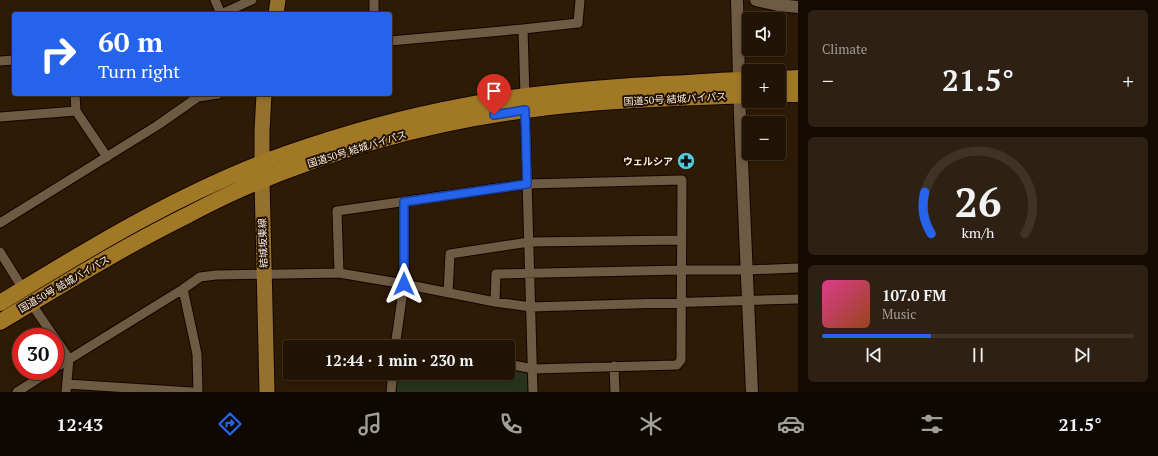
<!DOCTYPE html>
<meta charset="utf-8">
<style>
:root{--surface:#221404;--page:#2e2113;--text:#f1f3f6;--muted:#a29e9a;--line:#3f3326;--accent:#2563eb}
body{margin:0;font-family:"PT Serif","Noto Sans JP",serif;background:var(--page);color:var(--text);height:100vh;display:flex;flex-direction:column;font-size:15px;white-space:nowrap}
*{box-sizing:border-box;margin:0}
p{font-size:13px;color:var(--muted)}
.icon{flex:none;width:22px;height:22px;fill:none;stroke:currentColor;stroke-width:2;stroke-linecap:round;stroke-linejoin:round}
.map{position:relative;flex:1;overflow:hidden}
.drawer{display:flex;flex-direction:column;gap:10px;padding:10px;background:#130b02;width:360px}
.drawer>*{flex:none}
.banner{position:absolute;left:12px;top:12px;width:380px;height:84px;border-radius:4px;box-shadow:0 2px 6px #0003,0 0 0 1px var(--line);background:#2563eb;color:#fff;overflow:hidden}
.fabs{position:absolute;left:742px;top:12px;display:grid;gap:8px}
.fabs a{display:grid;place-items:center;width:44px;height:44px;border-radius:4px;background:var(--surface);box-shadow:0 2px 6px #0003,0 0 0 1px var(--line);font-size:20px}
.speed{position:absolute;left:12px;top:328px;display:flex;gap:8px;font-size:20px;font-weight:700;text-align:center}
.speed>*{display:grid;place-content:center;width:52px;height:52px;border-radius:50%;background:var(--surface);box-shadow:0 2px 6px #0003,0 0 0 1px var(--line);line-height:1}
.speed .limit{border:6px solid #d22;background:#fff;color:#111}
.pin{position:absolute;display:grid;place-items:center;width:34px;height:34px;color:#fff;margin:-41px -17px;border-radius:50% 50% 50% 0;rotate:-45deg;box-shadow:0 0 4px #0007}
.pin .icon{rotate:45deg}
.me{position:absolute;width:44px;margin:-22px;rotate:0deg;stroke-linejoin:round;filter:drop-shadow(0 0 3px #0008)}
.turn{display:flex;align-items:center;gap:14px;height:84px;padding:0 20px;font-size:18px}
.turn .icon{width:52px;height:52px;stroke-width:2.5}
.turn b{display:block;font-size:28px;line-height:34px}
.big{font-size:30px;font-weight:800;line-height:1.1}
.drawer .widget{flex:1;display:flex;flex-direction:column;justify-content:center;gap:6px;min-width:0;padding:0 14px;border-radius:6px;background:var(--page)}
.drawer .dial{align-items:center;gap:0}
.dial svg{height:104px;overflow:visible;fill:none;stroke:var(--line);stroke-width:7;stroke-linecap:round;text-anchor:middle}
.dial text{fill:var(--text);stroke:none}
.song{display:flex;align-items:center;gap:12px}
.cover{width:48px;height:48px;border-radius:6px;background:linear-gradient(135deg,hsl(330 70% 55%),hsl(20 70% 35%))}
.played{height:4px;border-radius:2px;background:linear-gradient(90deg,var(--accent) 35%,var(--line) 35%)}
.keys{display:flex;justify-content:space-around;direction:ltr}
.heat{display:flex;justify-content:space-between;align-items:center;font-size:22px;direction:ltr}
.trip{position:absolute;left:283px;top:340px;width:232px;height:40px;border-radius:4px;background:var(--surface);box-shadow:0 2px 6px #0003,0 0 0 1px var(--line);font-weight:800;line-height:40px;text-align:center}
.tabs{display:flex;height:64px;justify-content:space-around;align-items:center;background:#0e0802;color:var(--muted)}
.tabs .icon{width:28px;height:28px}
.tabs .selected{color:var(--accent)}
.tabs b{font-size:18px;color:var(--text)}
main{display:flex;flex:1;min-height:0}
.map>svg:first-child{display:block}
.green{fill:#27331d}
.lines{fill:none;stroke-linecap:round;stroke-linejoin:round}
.minor-casing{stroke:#150500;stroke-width:11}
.tertiary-casing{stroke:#150500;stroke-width:14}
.primary-casing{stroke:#150500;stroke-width:17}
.trunk-casing{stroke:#150500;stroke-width:18}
.minor{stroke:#6f5a43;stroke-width:9}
.tertiary{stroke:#6f5a43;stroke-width:12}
.primary{stroke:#94712d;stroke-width:15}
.trunk{stroke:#a07826;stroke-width:16}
.route-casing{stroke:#184099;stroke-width:10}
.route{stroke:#2563eb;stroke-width:7}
.labels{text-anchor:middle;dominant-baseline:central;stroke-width:4;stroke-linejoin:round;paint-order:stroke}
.street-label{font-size:10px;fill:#fdf0e3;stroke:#241200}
.poi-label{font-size:10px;font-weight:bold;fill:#fdf0e3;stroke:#241200;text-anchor:end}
</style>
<main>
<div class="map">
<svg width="798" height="392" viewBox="0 0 798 392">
<rect width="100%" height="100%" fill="#2e1b05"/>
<path class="green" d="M508,370L529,374L528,392H395L397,373H508Z"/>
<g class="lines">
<defs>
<path id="minor" d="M215,0L221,14
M374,0V14
M221,14L252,0
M523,29L525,96
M390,41L523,29L578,23L580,0
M0,61L14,60
M75,94L76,111L107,157
M525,110L533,392
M0,117L76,111
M0,223L158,125L198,97L218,94
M0,252L23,289
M339,273L337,211L527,184L682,180L681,360L677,365L533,369L508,364
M183,289L200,277L216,275L339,273L404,284L495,302L531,307L798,299
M448,293L450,254L529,242L681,240
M495,302L496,274L681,270H748L798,268
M31,303L54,337
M55,338L69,359L66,392
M395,345L406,347
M395,347L404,284V201
M614,366L615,392
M55,368L183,289L197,354L198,392
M67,384L192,392
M17,392L50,371
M391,392L393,373"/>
<path id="tertiary" d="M737,0L740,116L752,392
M756,0L778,5L798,7"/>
<path id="primary" d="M276,14L278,0
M264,94L262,131V180L267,392"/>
<path id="trunk" d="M779,79L798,78
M779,94H798
M0,303C91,247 185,190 286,154C343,134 403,117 463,106C530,93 598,88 665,84C693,83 721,80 749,80
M0,322C62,285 123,247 188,215C205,206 223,197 241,189C332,150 428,123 526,110C600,100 675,98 749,95"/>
</defs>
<use href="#minor" class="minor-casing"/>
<use href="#tertiary" class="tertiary-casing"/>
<use href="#primary" class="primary-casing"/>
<use href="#trunk" class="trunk-casing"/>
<use href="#minor" class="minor"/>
<use href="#tertiary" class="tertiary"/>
<use href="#primary" class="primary"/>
<use href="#trunk" class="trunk"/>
</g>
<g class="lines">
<defs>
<path id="route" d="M404,284V202L527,184L525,110L494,115"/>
</defs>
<use href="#route" class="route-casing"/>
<use href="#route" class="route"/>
</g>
<defs>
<symbol id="pharmacy-disc" viewBox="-11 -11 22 22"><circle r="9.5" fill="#54cade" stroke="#241200"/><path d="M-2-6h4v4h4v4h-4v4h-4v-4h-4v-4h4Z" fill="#111"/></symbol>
</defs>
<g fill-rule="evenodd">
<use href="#pharmacy-disc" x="676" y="151" width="20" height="20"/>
</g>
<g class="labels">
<g class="street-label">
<text transform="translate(675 99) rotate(-3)">国道50号 結城バイパス</text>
<text transform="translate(357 149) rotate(-17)">国道50号 結城バイパス</text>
<text transform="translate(263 243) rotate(-92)">結城坂東線</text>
<text transform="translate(64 284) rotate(-30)">国道50号 結城バイパス</text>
</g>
<g class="poi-label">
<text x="673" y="161">ウェルシア</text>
</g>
</g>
</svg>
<div class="fabs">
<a><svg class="icon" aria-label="sound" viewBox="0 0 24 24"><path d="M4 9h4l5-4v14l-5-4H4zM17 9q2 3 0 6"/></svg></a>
<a>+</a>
<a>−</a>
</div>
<div class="speed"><div class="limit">30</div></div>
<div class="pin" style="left:494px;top:115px;background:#d93025"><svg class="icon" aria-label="arrive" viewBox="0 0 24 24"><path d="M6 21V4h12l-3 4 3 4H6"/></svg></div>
<svg class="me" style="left:404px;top:284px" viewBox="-20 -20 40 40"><path d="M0-17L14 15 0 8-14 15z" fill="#2563eb" stroke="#fff" stroke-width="4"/></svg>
<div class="trip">12:44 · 1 min · 230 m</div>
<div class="banner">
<div class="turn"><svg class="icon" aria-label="right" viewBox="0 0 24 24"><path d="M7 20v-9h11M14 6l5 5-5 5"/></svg><div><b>60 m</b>Turn right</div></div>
</div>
</div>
<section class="drawer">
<div class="widget"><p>Climate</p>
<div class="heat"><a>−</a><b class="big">21.5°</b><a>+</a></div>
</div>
<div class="widget dial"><svg viewBox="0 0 100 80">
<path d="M14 69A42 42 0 1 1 86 69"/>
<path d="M14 69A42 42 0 0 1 9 37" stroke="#2563eb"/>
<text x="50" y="56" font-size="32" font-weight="700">26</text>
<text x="50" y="72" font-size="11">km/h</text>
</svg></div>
<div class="widget">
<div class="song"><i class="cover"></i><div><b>107.0 FM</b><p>Music</p></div></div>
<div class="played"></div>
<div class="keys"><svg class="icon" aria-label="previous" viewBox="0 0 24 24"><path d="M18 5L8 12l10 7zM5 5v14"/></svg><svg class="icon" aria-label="pause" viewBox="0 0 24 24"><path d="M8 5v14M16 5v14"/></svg><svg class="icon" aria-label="next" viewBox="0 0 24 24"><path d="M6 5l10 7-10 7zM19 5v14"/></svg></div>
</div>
</section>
</main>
<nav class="tabs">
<b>12:43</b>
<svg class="icon selected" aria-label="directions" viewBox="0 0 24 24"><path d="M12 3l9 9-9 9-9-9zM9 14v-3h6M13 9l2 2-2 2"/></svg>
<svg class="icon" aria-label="music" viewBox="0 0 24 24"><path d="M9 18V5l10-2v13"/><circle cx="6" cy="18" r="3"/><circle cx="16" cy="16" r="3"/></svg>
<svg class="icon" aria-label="phone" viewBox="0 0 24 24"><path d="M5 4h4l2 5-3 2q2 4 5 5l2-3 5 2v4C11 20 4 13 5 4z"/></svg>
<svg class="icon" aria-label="climate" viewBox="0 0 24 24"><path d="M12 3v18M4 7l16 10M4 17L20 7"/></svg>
<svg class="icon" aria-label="car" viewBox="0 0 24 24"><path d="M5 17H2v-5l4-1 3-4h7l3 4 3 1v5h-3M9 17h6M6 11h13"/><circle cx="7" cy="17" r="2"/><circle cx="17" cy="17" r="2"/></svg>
<svg class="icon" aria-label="filters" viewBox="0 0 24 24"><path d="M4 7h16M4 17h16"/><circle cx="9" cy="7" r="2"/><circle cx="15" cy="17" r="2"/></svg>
<b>21.5°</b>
</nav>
